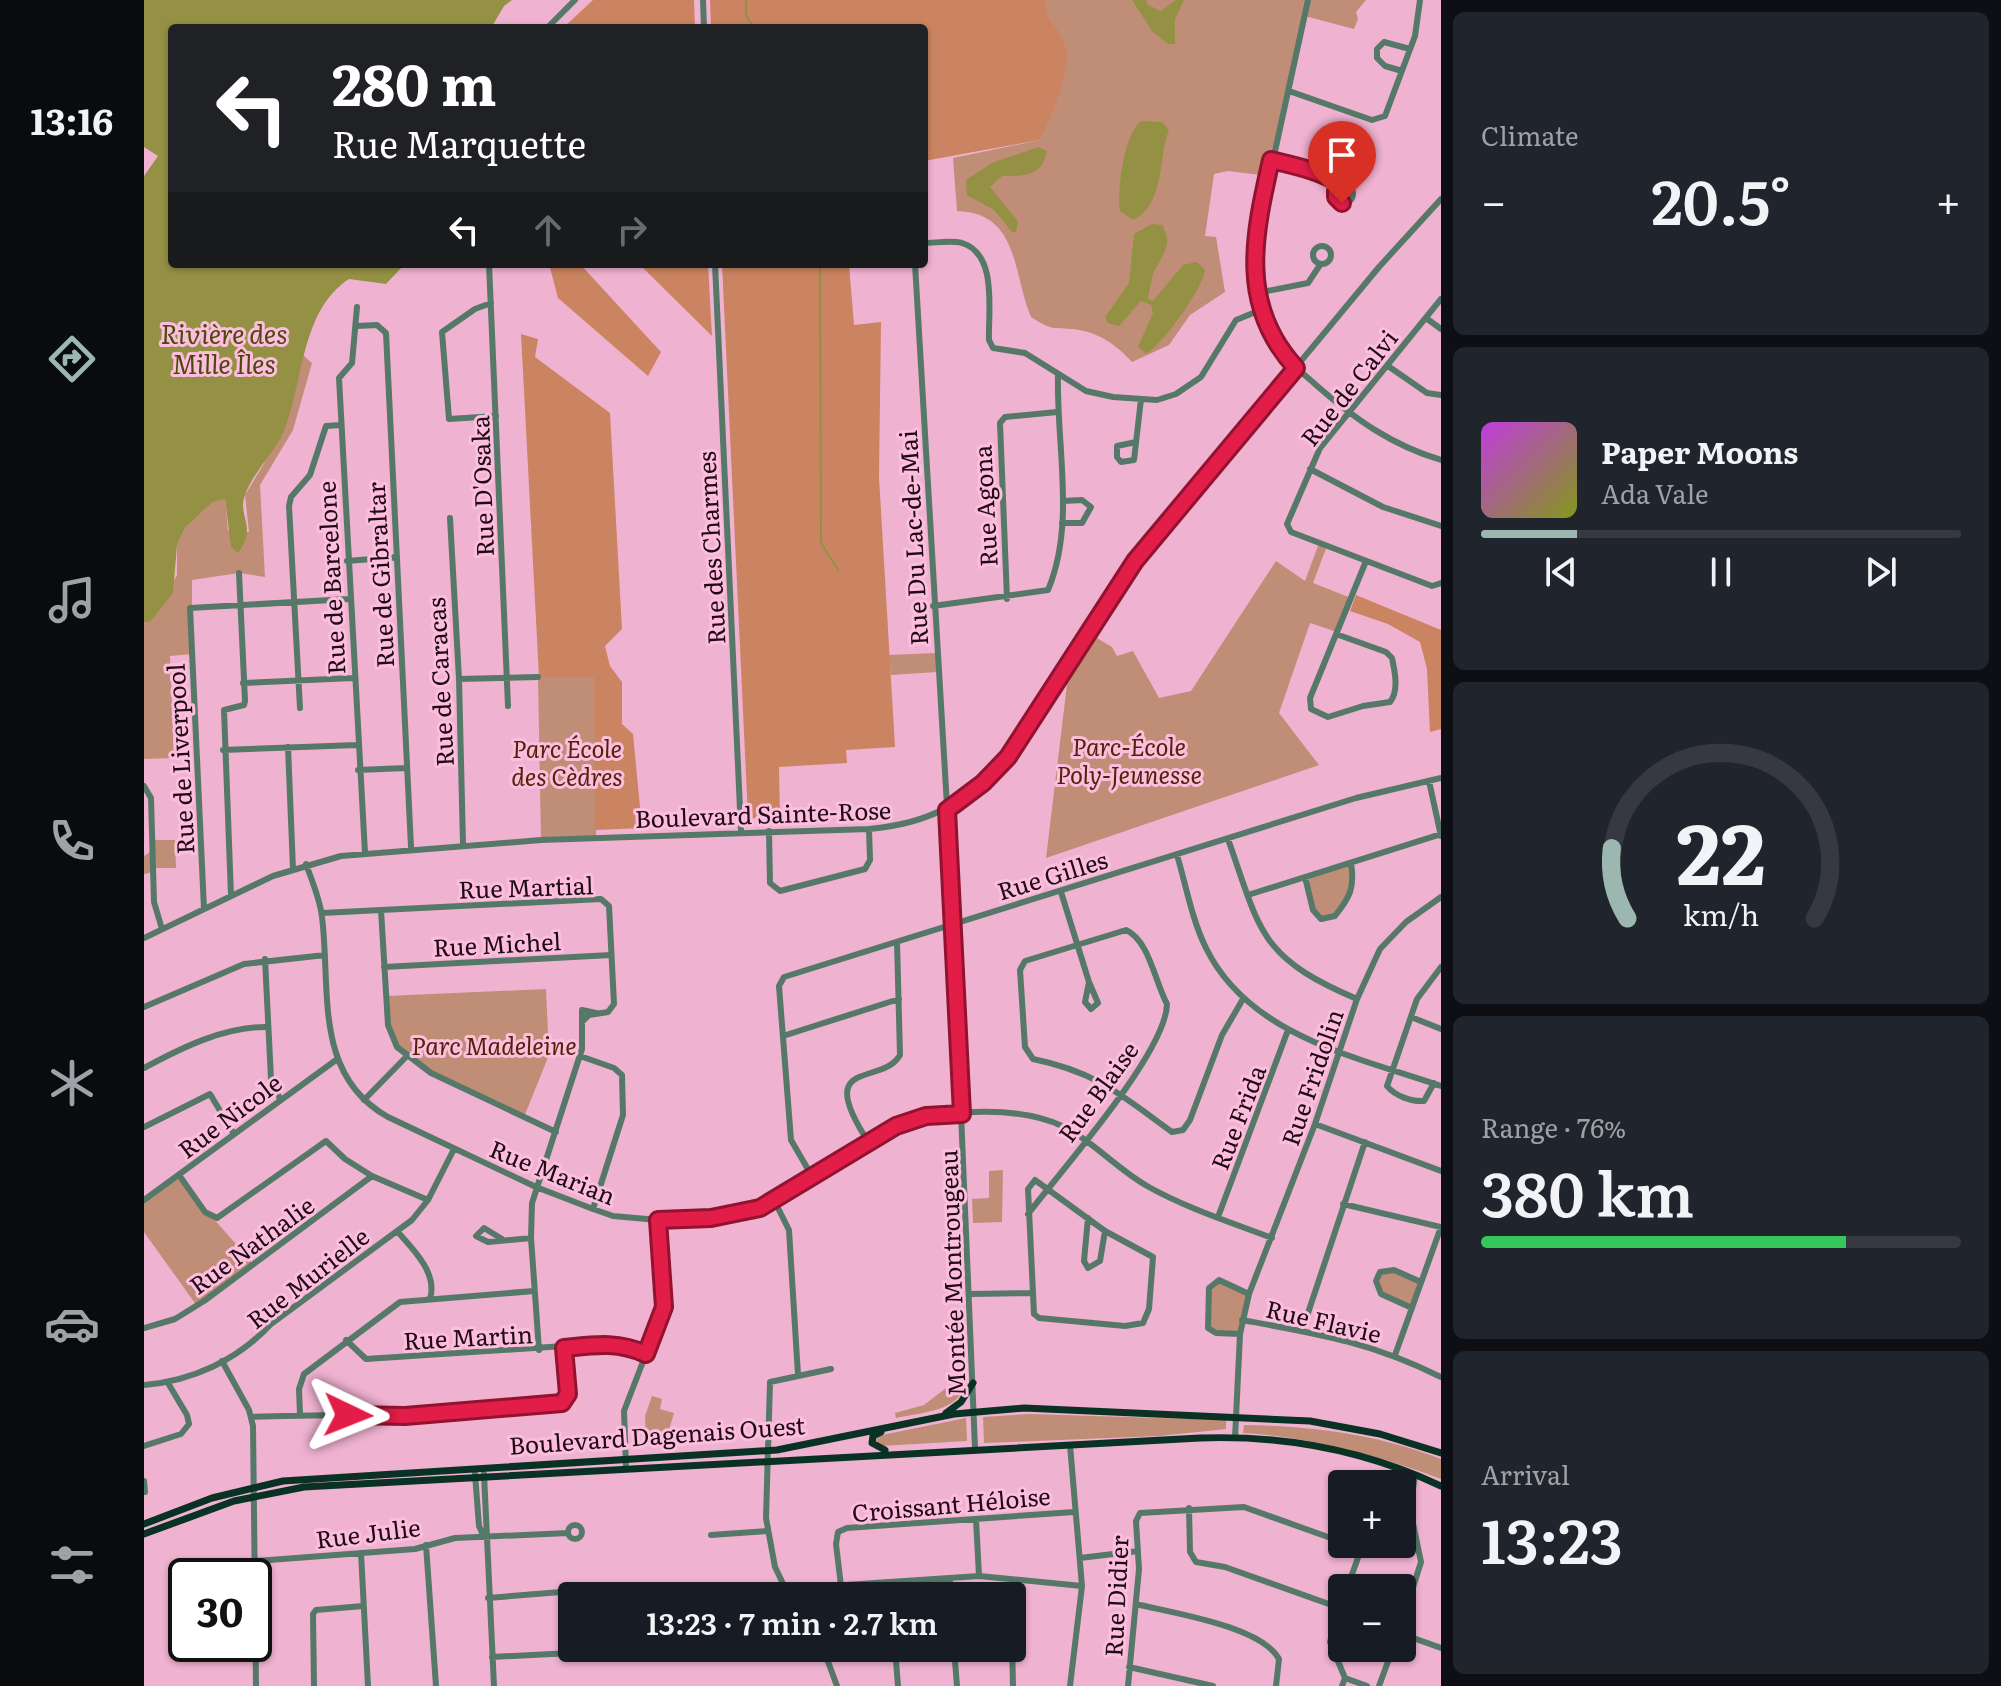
<!DOCTYPE html>
<meta charset="utf-8">
<style>
:root{--surface:#171b24;--page:#20242c;--text:#f1f3f6;--muted:#9ea1a6;--line:#363941;--accent:#9cb7af}
body{margin:0;font-family:Literata,serif;background:var(--page);color:var(--text);height:100vh;display:flex;flex-direction:column;font-size:30px;white-space:nowrap}
*{box-sizing:border-box;margin:0}
p{font-size:26px;color:var(--muted)}
.icon{flex:none;width:44px;height:44px;fill:none;stroke:currentColor;stroke-width:2;stroke-linecap:round;stroke-linejoin:round}
.map{position:relative;flex:1;overflow:hidden}
.drawer{display:flex;flex-direction:column;gap:12px;padding:12px;background:#0d0f14;width:560px}
.drawer>*{flex:none}
.banner{position:absolute;left:24px;top:24px;width:760px;height:244px;border-radius:8px;box-shadow:0 2px 6px #0004;background:#202124;color:#fff;overflow:hidden}
.buttons{position:absolute;left:1184px;top:1470px;display:grid;gap:16px}
.buttons a{display:grid;place-items:center;width:88px;height:88px;border-radius:8px;background:var(--surface);box-shadow:0 2px 6px #0004;font-size:40px}
.speed{position:absolute;left:24px;top:1558px;display:flex;gap:16px;font-size:40px;font-weight:700;text-align:center}
.speed>*{display:grid;place-content:center;width:104px;height:104px;border-radius:50%;background:var(--surface);box-shadow:0 2px 6px #0004;line-height:1}
.speed .limit{border:4px solid #111;border-radius:12px;background:#fff;color:#111}
.pin{position:absolute;display:grid;place-items:center;width:68px;height:68px;color:#fff;margin:-82px -34px;border-radius:50% 50% 50% 0;rotate:-45deg;box-shadow:0 0 8px #0007}
.pin .icon{rotate:45deg}
.me{position:absolute;width:88px;margin:-44px;rotate:92deg;stroke-linejoin:round;filter:drop-shadow(0 0 6px #0008)}
.turn{display:flex;align-items:center;gap:28px;height:168px;padding:0 32px;font-size:36px}
.turn .icon{width:104px;height:104px;stroke-width:2.5}
.turn b{display:block;font-size:56px;line-height:68px}
.lanes{display:flex;align-items:center;height:76px;padding:0 32px;background:#0003;justify-content:center;gap:40px;direction:ltr}
.lanes .off{opacity:.35}
.big{font-size:60px;font-weight:600;line-height:1.1}
.drawer .tile{flex:1;display:flex;flex-direction:column;justify-content:center;gap:12px;min-width:0;padding:0 28px;border-radius:12px;background:var(--page)}
.drawer .dial{align-items:center;gap:0}
.dial svg{height:208px;overflow:visible;fill:none;stroke:var(--line);stroke-width:7;stroke-linecap:round;text-anchor:middle}
.dial text{fill:var(--text);stroke:none}
.song{display:flex;align-items:center;gap:24px}
.cover{width:96px;height:96px;border-radius:12px;background:linear-gradient(135deg,hsl(290 70% 55%),hsl(70 70% 35%))}
.played{height:8px;border-radius:4px;background:linear-gradient(90deg,var(--accent) 20%,var(--line) 20%)}
.keys{display:flex;justify-content:space-around;direction:ltr}
.heat{display:flex;justify-content:space-between;align-items:center;font-size:44px;direction:ltr}
.charge{height:12px;border-radius:6px;background:linear-gradient(90deg,#34c759 76%,var(--line) 0)}
.trip{position:absolute;left:414px;top:1582px;width:468px;height:80px;border-radius:8px;background:var(--surface);box-shadow:0 2px 6px #0004;font-weight:600;line-height:80px;text-align:center}
main{display:flex;flex:1;min-height:0}
.tab-bar{display:flex;flex-direction:column;width:144px;justify-content:space-around;align-items:center;background:#090b0e;color:var(--muted)}
.tab-bar .icon{width:56px;height:56px}
.tab-bar .selected{color:var(--accent)}
.tab-bar b{font-size:36px;color:var(--text)}
.map>svg:first-child{display:block}
.green{fill:#c08e76}
.forest{fill:#cb8461}
.water{fill:#949144}
.lines{fill:none;stroke-linecap:round;stroke-linejoin:round}
.stream{stroke:#949144;stroke-width:2}
.minor{stroke:#557869;stroke-width:6}
.major{stroke:#093224;stroke-width:7}
.route-casing{stroke:#92132f;stroke-width:20}
.route{stroke:#e11d48;stroke-width:14}
.labels{text-anchor:middle;dominant-baseline:central;stroke-width:6;stroke-linejoin:round;paint-order:stroke}
.street-label{font-size:24px;fill:#1f0a16;stroke:#fdbede}
.park-label{font-size:24px;font-style:italic;fill:#512308;stroke:#fdbede}
.water-label{font-size:26px;font-style:italic;fill:#4c490c;stroke:#fdbede}
</style>
<main>
<nav class="tab-bar">
<b>13:16</b>
<svg class="icon selected" aria-label="directions" viewBox="0 0 24 24"><path d="M12 3l9 9-9 9-9-9zM9 14v-3h6M13 9l2 2-2 2"/></svg>
<svg class="icon" aria-label="music" viewBox="0 0 24 24"><path d="M9 18V5l10-2v13"/><circle cx="6" cy="18" r="3"/><circle cx="16" cy="16" r="3"/></svg>
<svg class="icon" aria-label="phone" viewBox="0 0 24 24"><path d="M5 4h4l2 5-3 2q2 4 5 5l2-3 5 2v4C11 20 4 13 5 4z"/></svg>
<svg class="icon" aria-label="climate" viewBox="0 0 24 24"><path d="M12 3v18M4 7l16 10M4 17L20 7"/></svg>
<svg class="icon" aria-label="car" viewBox="0 0 24 24"><path d="M5 17H2v-5l4-1 3-4h7l3 4 3 1v5h-3M9 17h6M6 11h13"/><circle cx="7" cy="17" r="2"/><circle cx="17" cy="17" r="2"/></svg>
<svg class="icon" aria-label="filters" viewBox="0 0 24 24"><path d="M4 7h16M4 17h16"/><circle cx="9" cy="7" r="2"/><circle cx="15" cy="17" r="2"/></svg>
</nav>
<div class="map">
<svg width="1297" height="1686" viewBox="0 0 1297 1686">
<rect width="100%" height="100%" fill="#f0b2d1"/>
<path class="green" d="M901,0H1222L1212,12L1214,19L1210,29L1161,16L1124,176L1084,171L1070,174L1061,236L1072,237L1081,292L1046,315L1025,345L988,362C973,346 958,334 935,330C910,326 911,333 887,317C868,271 875,213 813,211L809,158L896,140L922,47L901,9Z
M159,355L168,363L149,430L116,485L121,577L95,573L48,580V654L26,656L30,758L0,759V622H6L33,575V545L41,528L69,502L81,498L84,531L105,532L101,495L139,432Z
M1175,543L1183,546L1169,583L1207,598L1193,632L1166,623L1135,713L1175,765L902,858L925,668L946,634L968,647L973,656L989,651L1015,698L1047,691L1132,561L1161,581Z
M792,653L793,672L747,675L745,655Z
M450,676L452,837L397,840L394,677Z
M8,840H31L32,868H10L9,872L0,874V856L9,850Z
M1207,863L1210,883L1191,916L1177,919L1169,910L1161,877Z
M402,989L405,1055L380,1117C352,1103 265,1069 251,1044C243,1029 243,1012 242,996Z
M859,1170L858,1222L829,1223L828,1199L845,1198V1171Z
M35,1175C58,1208 84,1234 110,1265L53,1306L0,1232V1200Z
M1250,1270L1277,1282L1268,1308L1237,1294L1232,1281L1236,1272Z
M1075,1280L1105,1294L1096,1334L1072,1333L1064,1328L1065,1288Z
M818,1353C821,1358 822,1368 822,1376C822,1412 778,1412 752,1418L751,1413L780,1405L819,1375Z
M508,1396L518,1399L516,1409L530,1413L524,1433L502,1438L501,1416Z
M885,1414L1082,1420V1429L1015,1436L840,1443L839,1417Z
M822,1418L823,1441L737,1446L732,1440L738,1435Z
M1100,1425C1168,1426 1233,1434 1297,1459V1479C1233,1455 1168,1437 1099,1433Z
M743,1584L749,1596H648L658,1590Z"/>
<path class="forest" d="M449,0H550L551,28H419Z
M566,0H901C901,18 916,29 921,45C929,71 907,116 896,140L780,161V28H567Z
M405,264H436L517,352L504,376L414,298Z
M495,264H564L568,336Z
M578,264H705L710,325L737,322L735,477L751,747L702,750L703,763L635,767L636,819L604,818Z
M377,334L394,339L391,357L466,413L478,629L461,646L466,666L478,682V724L489,734L498,828L451,830L450,677H395Z
M1212,595L1297,630V729L1286,732L1283,669L1276,642L1244,624L1206,611Z"/>
<path class="water" d="M0,0H368L360,6L347,28H28V264H261L242,284L205,279C156,311 160,383 139,433C129,454 109,473 101,495C93,517 114,526 94,553L87,547L81,499L69,502L41,528L33,545L29,593L6,622H0V176L14,156L0,147Z
M988,0H1002L1004,5L1017,11L1032,0H1040L1031,19V44H1024L1008,31Z
M997,121L1018,122L1025,130C1014,157 1021,205 989,220L976,211C973,190 980,134 997,121Z
M894,147L903,151C898,177 879,176 858,176L846,187L874,221L872,232H868L850,210L823,195L822,180L848,163Z
M1008,224L1018,225C1031,245 1016,257 1009,274C1007,281 1005,292 1004,299L1009,301L1039,265L1053,262L1061,270C1059,288 1018,346 1002,354L994,347L1009,313L1007,305L997,301L975,326L964,323L961,317L985,283L990,234Z"/>
<g class="lines">
<path class="stream" d="M602,0V15L610,28
M676,264L677,543L694,570"/>
<path class="minor" d="M559,0L560,28
M1164,0L1109,252C1109,283 1118,318 1134,346C1142,362 1159,373 1172,385C1211,419 1247,445 1297,460
M403,28L431,0
M1258,71L1241,66L1233,58V49L1240,42L1266,49
M1145,91L1228,120L1241,116L1271,36L1276,0
M1127,160L1164,169L1198,185
M1191 194a9 9 0 1 1 18 0a9 9 0 1 1-18 0Z
M780,243C791,243 807,240 818,243C854,254 844,311 845,340L849,348L881,353L942,391L969,397L1013,400L1032,394L1057,377L1092,320L1119,309
M1169 255a9 9 0 1 1 18 0a9 9 0 1 1-18 0Z
M345,264L364,706
M571,264L597,831
M771,264L807,874L831,1448
M1113,293L1164,283L1176,265
M1297,299L1176,448L1143,524L1147,532L1288,586L1297,583
M347,303L331,309L298,332L305,419L352,416
M213,307L208,363L195,378L221,853
M1282,318L1297,329
M213,326L233,325L242,333L267,847
M1244,366L1283,393L1297,395
M992,442L973,446V457L977,462L990,460L997,399
M1166,469L1239,507L1297,526
M306,518L315,679L319,844
M918,523H938L947,507L938,500L919,501
M203,561L253,557
M863,599L856,423L861,417L913,412
M789,606L904,590C932,523 912,445 914,374
M1192,634L1242,652L1248,658C1251,672 1255,691 1246,702L1219,706L1184,717L1167,709L1166,698L1222,561
M315,679L394,677
M99,683L209,678
M156,708L145,506L147,497L166,475L182,426L197,425
M144,747L149,869
M79,750L213,745
M214,770L262,768
M1285,781L1297,836
M0,786L7,798L10,902L18,929
M625,831L626,883L636,891L721,869L726,860L725,829
M1084,839C1117,933 1115,957 1213,999
M1033,855C1042,885 1048,920 1062,948C1105,1036 1213,1057 1297,1086
M162,864C168,881 176,899 178,917C187,990 169,1075 244,1117L392,1187L449,1209L469,1216L514,1220L588,1216L619,1207L766,1120C811,1110 875,1106 918,1126C949,1141 973,1169 1003,1186C1042,1208 1086,1222 1128,1238
M1161,877L1169,910L1177,919L1191,916C1206,897 1211,888 1207,863
M917,892L945,982L954,1003L947,1009L941,1002L945,982
M1104,895L1297,834
M87,896L80,710L100,705L101,701L95,573
M60,909L46,608L205,599
M237,910L244,1025L253,1047L287,1073L412,1132
M178,913L457,899L465,906L470,1004L464,1012L445,1015L438,1022
M0,938L129,876L197,856L397,840L725,829C789,823 820,803 864,757L991,561L1235,267L1297,199
M121,959L127,1079L136,1099
M240,967L467,955
M0,1007L100,964L181,955
M1267,1017L1297,1029
M639,1036L755,999
M436,1056L470,1068L478,1075L479,1115L449,1209
M0,1068C37,1048 81,1026 124,1027
M1290,1083L1280,1101C1268,1102 1251,1096 1243,1086L1273,999L1297,967
M220,1100L262,1057
M1171,1124L1297,1171
M0,1127L66,1094L90,1134
M725,1143C668,1056 738,1087 756,1055L753,942
M35,1175L61,1212L73,1218L182,1141L201,1159L228,1176L284,1200
M669,1178L647,1140L635,986L640,977L1212,798L1297,778
M891,1180L961,1231L1009,1257L1005,1309L999,1323L981,1326L895,1318L890,1314L884,1189Z
M0,1200L192,1060
M630,1200L645,1230L654,1375
M1199,1204L1297,1227
M884,1214C916,1172 1022,1053 1023,1004C1011,982 1005,940 982,930L881,961L876,970L881,1047L889,1059C953,1072 978,1096 1028,1132L1039,1130L1046,1120L1078,1035L1099,999
M1074,1217L1144,1030
M944,1218L940,1261L944,1268L956,1261L961,1231
M253,1231C269,1249 294,1273 286,1299
M358,1239L340,1228L332,1236L344,1242L387,1238
M825,1294L887,1293
M1268,1308L1237,1294L1232,1281L1236,1272L1250,1270L1277,1282
M1098,1320C1175,1334 1226,1342 1297,1377
M0,1328L31,1319L60,1301L228,1176
M1158,1331L1221,1142
M1096,1334L1072,1333L1064,1328L1065,1288L1075,1280L1105,1294
M202,1340L222,1359L465,1343L502,1354
M395,1350L387,1238L388,1203L438,1049V1010L452,1013
M1251,1355L1297,1227
M78,1361L105,1410L109,1426L112,1686
M0,1385C48,1381 94,1360 127,1324L268,1220L284,1200L310,1149
M156,1414L155,1389L160,1374L256,1302L390,1291
M107,1417C211,1412 315,1420 418,1403L424,1394L420,1348
M1091,1438L1096,1334L1105,1294L1171,1124L1213,999L1236,949L1262,922L1297,897
M0,1446L37,1434L45,1424L43,1415L24,1383
M482,1468L480,1411L520,1307L514,1220
M331,1474L335,1526L340,1537
M340,1474L350,1686
M0,1481L1,1492
M1045,1508L1046,1552L1052,1562L1081,1567L1196,1608
M832,1519L835,1576
M424 1532a7 7 0 1 1 14 0a7 7 0 1 1-14 0Z
M567,1535L623,1531
M1204,1544L1216,1549
M282,1545L292,1686
M217,1553L224,1686
M936,1558L994,1551
M112,1561L271,1549L311,1538L424,1533
M806,1580L807,1596
M697,1586L692,1544L694,1532L703,1528L930,1512
M1203,1588L1219,1544
M570,1592L577,1596
M645,1596L631,1567L622,1518L626,1382L687,1369
M648,1596L671,1587L835,1576L938,1586
M344,1598L417,1592L434,1596
M992,1604C1028,1613 1117,1626 1135,1659L1132,1686
M1258,1622L1277,1562L1266,1509L1271,1475
M868,1626L873,1580
M1258,1634L1297,1648
M868,1639L869,1686
M679,1648L693,1686
M751,1648L754,1686
M810,1648L813,1686
M348,1657L427,1653L434,1648
M985,1667L1069,1686
M1201,1678L1223,1686
M170,1686L169,1614L172,1610L219,1606
M926,1686L938,1586L926,1445
M984,1686L995,1569L992,1521L996,1513L1100,1507L1198,1542
M1198,1686L1201,1678L1186,1642L1198,1601
M1235,1686L1249,1648"/>
<path class="major" d="M802,1413L817,1402L829,1383
M737,1432L729,1436L728,1443L741,1450
M0,1524L68,1498L139,1481L633,1450L810,1414L880,1408L1166,1421L1236,1434L1297,1453
M0,1534L90,1501L160,1487L1056,1438C1139,1435 1222,1451 1297,1486"/>
</g>
<g class="lines">
<defs>
<path id="route" d="M204,1415L261,1416L418,1403L424,1394L420,1348C450,1345 473,1341 502,1354L520,1307L514,1220L567,1218L616,1208L752,1126L782,1116L818,1114L803,810L839,783L864,757L991,561L1152,368C1094,305 1110,235 1127,160C1152,166 1177,171 1198,185L1192,191V197L1198,203"/>
</defs>
<use href="#route" class="route-casing"/>
<use href="#route" class="route"/>
</g>
<g class="labels">
<g class="street-label">
<text transform="translate(1204 387) rotate(-52)">Rue de Calvi</text>
<text transform="translate(337 486) rotate(-92)">Rue D'Osaka</text>
<text transform="translate(840 506) rotate(-93)">Rue Agona</text>
<text transform="translate(768 538) rotate(-93)">Rue Du Lac-de-Mai</text>
<text transform="translate(566 548) rotate(-93)">Rue des Charmes</text>
<text transform="translate(235 575) rotate(-93)">Rue de Gibraltar</text>
<text transform="translate(186 578) rotate(-93)">Rue de Barcelone</text>
<text transform="translate(295 682) rotate(-93)">Rue de Caracas</text>
<text transform="translate(35 759) rotate(-93)">Rue de Liverpool</text>
<text transform="translate(619 813) rotate(-2)">Boulevard Sainte-Rose</text>
<text transform="translate(908 874) rotate(-17)">Rue Gilles</text>
<text transform="translate(382 886) rotate(-2)">Rue Martial</text>
<text transform="translate(353 943) rotate(-3)">Rue Michel</text>
<text transform="translate(1167 1077) rotate(-71)">Rue Fridolin</text>
<text transform="translate(953 1091) rotate(-54)">Rue Blaise</text>
<text transform="translate(85 1115) rotate(-37)">Rue Nicole</text>
<text transform="translate(1093 1117) rotate(-69)">Rue Frida</text>
<text transform="translate(409 1171) rotate(22)">Rue Marian</text>
<text transform="translate(107 1244) rotate(-36)">Rue Nathalie</text>
<text transform="translate(807 1273) rotate(-92)">Montée Montrougeau</text>
<text transform="translate(163 1277) rotate(-38)">Rue Murielle</text>
<text transform="translate(1180 1320) rotate(13)">Rue Flavie</text>
<text transform="translate(324 1336) rotate(-3)">Rue Martin</text>
<text transform="translate(513 1434) rotate(-4)">Boulevard Dagenais Ouest</text>
<text transform="translate(807 1503) rotate(-5)">Croissant Héloise</text>
<text transform="translate(224 1532) rotate(-7)">Rue Julie</text>
<text transform="translate(971 1596) rotate(-87)">Rue Didier</text>
</g>
<g class="park-label">
<text x="985" y="745">Parc-École<tspan x="985" dy="28">Poly-Jeunesse</tspan></text>
<text x="423" y="747">Parc École<tspan x="423" dy="28">des Cèdres</tspan></text>
<text x="350" y="1044">Parc Madeleine</text>
</g>
<g class="water-label">
<text x="80" y="332">Rivière des<tspan x="80" dy="30">Mille Îles</tspan></text>
</g>
</g>
</svg>
<div class="buttons">
<a>+</a>
<a>−</a>
</div>
<div class="speed"><div class="limit">30</div></div>
<div class="pin" style="left:1198px;top:203px;background:#d93025"><svg class="icon" aria-label="arrive" viewBox="0 0 24 24"><path d="M6 21V4h12l-3 4 3 4H6"/></svg></div>
<svg class="me" style="left:204px;top:1415px" viewBox="-20 -20 40 40"><path d="M0-17L14 15 0 8-14 15z" fill="#e11d48" stroke="#fff" stroke-width="4"/></svg>
<div class="trip">13:23 · 7 min · 2.7 km</div>
<div class="banner">
<div class="turn"><svg class="icon" aria-label="left" viewBox="0 0 24 24"><path d="M17 20v-9H6M10 6l-5 5 5 5"/></svg><div><b>280 m</b>Rue Marquette</div></div>
<div class="lanes"><svg class="icon" aria-label="left" viewBox="0 0 24 24"><path d="M17 20v-9H6M10 6l-5 5 5 5"/></svg><svg class="icon off" aria-label="ahead" viewBox="0 0 24 24"><path d="M12 20V5M6 11l6-6 6 6"/></svg><svg class="icon off" aria-label="right" viewBox="0 0 24 24"><path d="M7 20v-9h11M14 6l5 5-5 5"/></svg></div>
</div>
</div>
<section class="drawer">
<div class="tile"><p>Climate</p>
<div class="heat"><a>−</a><b class="big">20.5°</b><a>+</a></div>
</div>
<div class="tile">
<div class="song"><i class="cover"></i><div><b>Paper Moons</b><p>Ada Vale</p></div></div>
<div class="played"></div>
<div class="keys"><svg class="icon" aria-label="previous" viewBox="0 0 24 24"><path d="M18 5L8 12l10 7zM5 5v14"/></svg><svg class="icon" aria-label="pause" viewBox="0 0 24 24"><path d="M8 5v14M16 5v14"/></svg><svg class="icon" aria-label="next" viewBox="0 0 24 24"><path d="M6 5l10 7-10 7zM19 5v14"/></svg></div>
</div>
<div class="tile dial"><svg viewBox="0 0 100 80">
<path d="M14 69A42 42 0 1 1 86 69"/>
<path d="M14 69A42 42 0 0 1 8 42" stroke="#9cb7af"/>
<text x="50" y="56" font-size="32" font-weight="700">22</text>
<text x="50" y="72" font-size="11">km/h</text>
</svg></div>
<div class="tile"><p>Range · 76%</p><b class="big">380 km</b><div class="charge"></div></div>
<div class="tile"><p>Arrival</p><b class="big">13:23</b></div>
</section>
</main>
